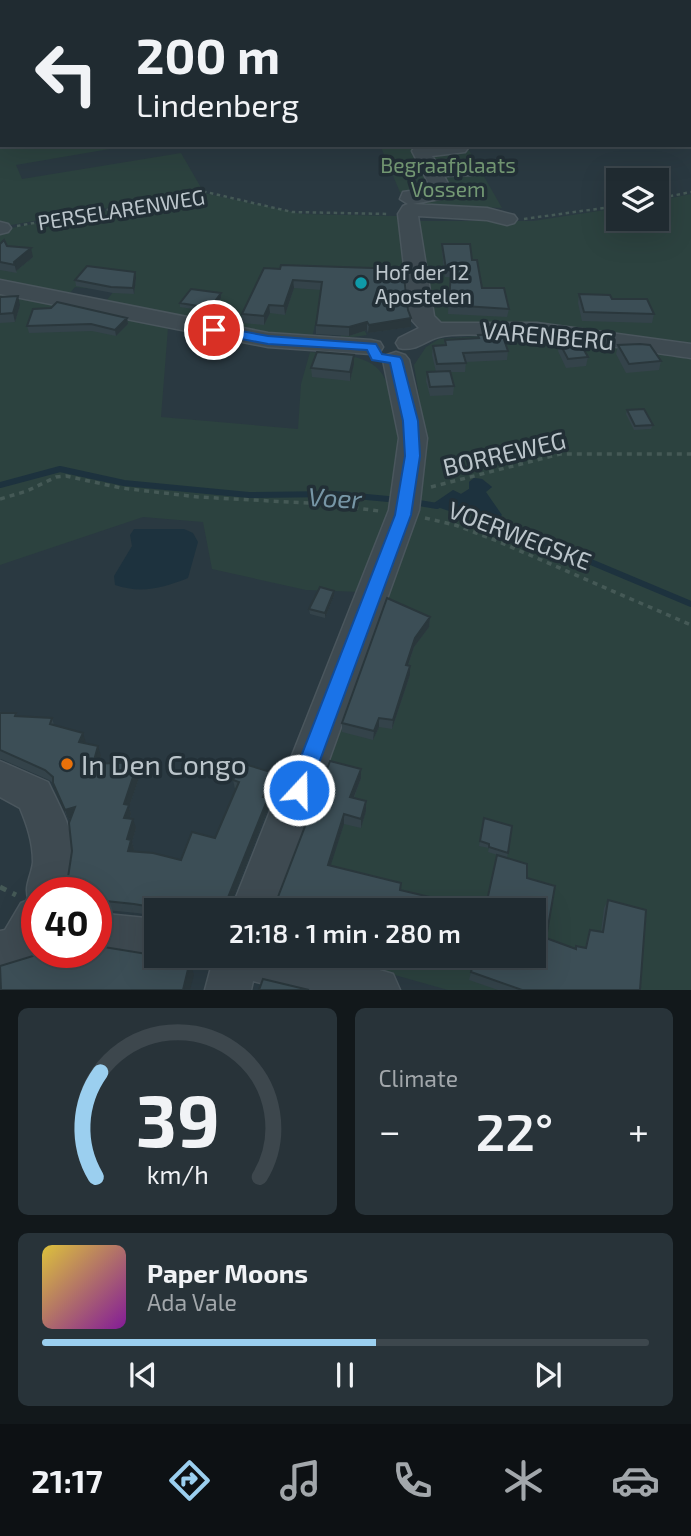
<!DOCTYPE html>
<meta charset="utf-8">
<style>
:root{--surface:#202b31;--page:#283339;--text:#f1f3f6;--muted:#a2a7ab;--line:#3d474d;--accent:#9bcfef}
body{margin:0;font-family:"Exo 2",sans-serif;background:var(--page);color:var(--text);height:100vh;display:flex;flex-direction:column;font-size:26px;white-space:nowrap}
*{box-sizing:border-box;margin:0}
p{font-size:23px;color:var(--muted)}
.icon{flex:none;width:38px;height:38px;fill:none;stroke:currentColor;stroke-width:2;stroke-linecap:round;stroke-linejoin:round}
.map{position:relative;height:990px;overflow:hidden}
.drawer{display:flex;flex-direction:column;gap:18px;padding:18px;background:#12181b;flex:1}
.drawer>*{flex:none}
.top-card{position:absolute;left:0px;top:0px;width:691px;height:147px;box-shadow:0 7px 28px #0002,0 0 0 2px var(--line);background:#202b31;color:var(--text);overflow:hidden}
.fabs{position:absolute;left:606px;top:168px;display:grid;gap:14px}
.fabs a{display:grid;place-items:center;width:63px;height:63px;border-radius:0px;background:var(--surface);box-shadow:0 7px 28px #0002,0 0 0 2px var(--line);font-size:35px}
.speed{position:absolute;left:21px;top:877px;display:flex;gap:14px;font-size:35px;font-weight:700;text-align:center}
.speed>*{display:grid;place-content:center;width:91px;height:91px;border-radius:50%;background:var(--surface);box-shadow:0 7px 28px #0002,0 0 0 2px var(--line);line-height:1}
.speed .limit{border:10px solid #d22;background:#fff;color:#111}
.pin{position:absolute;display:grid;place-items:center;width:60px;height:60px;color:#fff;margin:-30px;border:4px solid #fff;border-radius:50%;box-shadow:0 2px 7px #0007}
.me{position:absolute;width:77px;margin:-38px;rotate:21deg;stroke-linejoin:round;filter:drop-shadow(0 0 5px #0008)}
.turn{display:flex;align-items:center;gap:24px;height:147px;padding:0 21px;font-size:32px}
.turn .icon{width:91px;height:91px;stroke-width:2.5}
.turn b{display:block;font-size:49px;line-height:60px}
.big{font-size:52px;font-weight:600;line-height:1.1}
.drawer .tile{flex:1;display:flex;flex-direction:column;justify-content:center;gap:10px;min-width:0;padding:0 24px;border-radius:10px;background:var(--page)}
.drawer .dial{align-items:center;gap:0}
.dial svg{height:182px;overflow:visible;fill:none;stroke:var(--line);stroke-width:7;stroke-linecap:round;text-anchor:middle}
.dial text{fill:var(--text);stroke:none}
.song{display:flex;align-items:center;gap:21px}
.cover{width:84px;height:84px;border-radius:10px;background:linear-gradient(135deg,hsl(50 70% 55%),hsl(290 70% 35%))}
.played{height:7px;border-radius:4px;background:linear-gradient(90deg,var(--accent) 55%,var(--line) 55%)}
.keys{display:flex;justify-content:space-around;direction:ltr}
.heat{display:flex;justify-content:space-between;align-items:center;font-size:38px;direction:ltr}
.drawer .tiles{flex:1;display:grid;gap:18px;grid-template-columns:1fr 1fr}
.tile:last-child{grid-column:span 2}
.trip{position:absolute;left:144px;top:898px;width:402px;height:70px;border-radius:0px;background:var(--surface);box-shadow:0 7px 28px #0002,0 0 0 2px var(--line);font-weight:600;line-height:70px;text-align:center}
.tabs{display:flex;height:112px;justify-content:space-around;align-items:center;background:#0d1114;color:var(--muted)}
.tabs .icon{width:49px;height:49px}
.tabs .on{color:var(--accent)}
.tabs b{font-size:32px;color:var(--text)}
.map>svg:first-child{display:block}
.green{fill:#2c423f;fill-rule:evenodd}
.water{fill:#1d323e}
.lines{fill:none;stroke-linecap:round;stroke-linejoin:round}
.stream{stroke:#1d323e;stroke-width:6}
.minor-casing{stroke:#4a565d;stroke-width:3}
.path-far2{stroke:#455956;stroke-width:2.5;stroke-dasharray:3.5 3.5;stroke-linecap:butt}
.path-far1{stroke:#455956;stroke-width:3.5;stroke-dasharray:5 5;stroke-linecap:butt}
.path{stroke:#455956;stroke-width:5;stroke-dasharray:7 7;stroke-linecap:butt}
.minor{fill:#3e4a51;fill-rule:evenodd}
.wall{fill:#34434a}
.shaded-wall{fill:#2a373c}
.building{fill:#3c4e56;stroke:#2a373c;stroke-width:2}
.route{fill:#1a73e8;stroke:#114b97;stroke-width:2}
.culture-dot{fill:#0f9aa8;stroke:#222f36;stroke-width:2.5}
.food-dot{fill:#e8710a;stroke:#222f36;stroke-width:2.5}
.labels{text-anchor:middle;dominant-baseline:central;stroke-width:7;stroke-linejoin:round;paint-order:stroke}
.far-park-label{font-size:21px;fill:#749974;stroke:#222f36}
.far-street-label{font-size:21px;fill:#bbc5cb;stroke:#222f36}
.far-poi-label{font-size:21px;fill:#bbc5cb;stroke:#222f36;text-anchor:start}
.street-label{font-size:24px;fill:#bbc5cb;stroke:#222f36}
.water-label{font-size:26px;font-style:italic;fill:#7796a6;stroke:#222f36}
.near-poi-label{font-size:28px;fill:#bbc5cb;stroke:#222f36;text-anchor:start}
</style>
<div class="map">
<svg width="691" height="990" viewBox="0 0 691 990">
<rect width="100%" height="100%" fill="#2a3941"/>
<path class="green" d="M0,113L2,145H133L16,165L22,179L181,153L203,191L0,227Z
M380,145H466L502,208L405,204Z
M204,193L302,214L397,216L403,220L410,315L361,324L367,335L340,339L343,320L321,298L312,338L262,332L106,301L114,291L75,287L70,293L0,280V230Z
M691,194V346L533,325L444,324L430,318L417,221H533L618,208V219H656V201Z
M0,293L168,328L161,417L298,429L301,384L310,352C335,355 373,352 385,379C392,394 392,412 397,427H424L414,365L426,347L439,339L493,335L541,337L691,358V990H448L327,956H534V910H271L389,593L306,590L212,569L203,522L143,517L0,565ZM474,478L482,479L492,487L485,491L498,519L475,509L464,510L461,515L457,512L453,490L461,494L469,489V482Z"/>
<path class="water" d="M474,478L482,479L492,487L486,492L502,515L498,520L475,509L464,510L461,515L431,505L453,490L461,494L469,489V482Z
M134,529H184L193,533L198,542L188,578C163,588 141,594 115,585L114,576L132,546L130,535Z"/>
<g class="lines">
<path class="stream" d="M0,485L60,469L124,483L249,495L334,494L399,500
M413,502L437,506
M493,514L505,526L691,604"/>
<defs>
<path id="minor" d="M425,145H466L468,148L465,152L432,156L438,165L472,163L481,169L472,175L444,176L453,193L450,197L413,204L487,208L514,215L517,219L514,223L507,225L487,220L418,216L434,316L441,323H537L691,344V358C626,349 559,336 493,335C477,335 455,333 439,337C424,341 416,352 399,348L396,343L399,338L419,328L410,318L398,214L403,206L408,204L400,199L403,192L431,188L412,151L415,147Z
M0,222L8,224L11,228L8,232L0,234Z
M0,280L268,333L371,340L380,342L383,347L380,352L371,354L268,347L0,294Z
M396,352L405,355L409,360L427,438L419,510L275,910H231L389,510L399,438L383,360L387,355Z
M0,761L48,782C69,825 81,844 68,892H37V952H57L53,961L0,977V931L5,930L21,903L29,900C23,887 32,875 33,862C33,842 27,825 20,808L0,797Z
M96,913L156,919V956L172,957L156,963L96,957L83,952H96Z
M214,956H332L393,974L400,990H287L253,981L251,990H205Z"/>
</defs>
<use href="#minor" class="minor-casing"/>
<path class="path-far2" d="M656,199L691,192
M524,219L618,206
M17,226L206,192L292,212L389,214"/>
<path class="path-far1" d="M431,487L560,454H691
M0,499L27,491L56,477L66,476L121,488L198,497L325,504L379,511
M425,518L455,525L495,540L691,625"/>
<path class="path" d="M0,887L16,895"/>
<use href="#minor" class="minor"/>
</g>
<path class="wall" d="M0,244L7,246L33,257L16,271L17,273L0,270Z
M442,244L472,260L482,288L509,309L507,317L448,314L450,277H445L442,252Z
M280,269L408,310L411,327L368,333L367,330L349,336L316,334V325L321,290L294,288L285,315L270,313L264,325L242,323V314Z
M136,278L134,294L113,293L76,286L75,280Z
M579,294L612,299L654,314L652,323L582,321L578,303Z
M0,297L20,305L15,322L0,323Z
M221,298L211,312L180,307V303Z
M127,318L128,324L116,336L92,331L29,333L27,326Z
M478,335L508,351L507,360L466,362L465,372H450L454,386L453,395L430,396L426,381L427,372H436L432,355L433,346L444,345L445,340L477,339Z
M559,342L588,357L586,366L566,368L558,351Z
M618,345L661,361L659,370L626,373L616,354Z
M354,355V364L350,381L312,377L311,368Z
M627,410L653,425L651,429L634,430L626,414Z
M334,591V596L325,618L310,614L309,609Z
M430,617L429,627L414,647L408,666H410V675L392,729L379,727L373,740L342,732V723Z
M0,711L1,713H16L17,716L52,718L54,725L86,743L101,756L99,764L138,762L141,772L129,807L131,814L130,818L136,828L132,842L134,849L133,852L181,860L215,838L235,790V789L233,780L274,783L268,798L269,807L231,904L236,910H201L188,907L187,910H156V916L137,913L96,909V892L67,884L72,851L71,819H68L53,783L49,780L1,759H0Z
M361,778L354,798L366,811L361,828L344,824L330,866L401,890L273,910Z
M484,818L512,826L507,858L488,852L489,848L479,846Z
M527,878L546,938L575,949L576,946L585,948L590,930L601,932L604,908L608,900L640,990H498L469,980L475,956Z
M366,956H442L440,969Z"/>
<path class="shaded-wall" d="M31,248L33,257L16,271L14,262Z
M135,272L136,278L134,294L133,288Z
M293,280L294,288L285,315L284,306Z
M221,293V298L211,312L210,308Z
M18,296L20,305L15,322L13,313Z
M269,305L270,313L264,325V316Z
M127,318L128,324L116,336L115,330Z
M411,318V327L368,333L369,325Z
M367,322V330L349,336V327Z
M354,355V364L350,381V372Z
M334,591V596L325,618V613Z
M430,617L429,627L414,647L405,674L406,665L415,638Z
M410,666V675L392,729L393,720Z
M379,718V727L373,740L374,731Z
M83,733L86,743L79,742Z
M98,746L101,756L96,774L93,764Z
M138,762L141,772L129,807L131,814L127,827L124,818V804Z
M361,769V778L350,807V797Z
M274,773V783L268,798L269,807L229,909L227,900L263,797Z
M366,801V811L361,828V819Z
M75,807L78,816L68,819L65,810Z
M344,814V824L328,874V865Z
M133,819L136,828L132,842L134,849L131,861L128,851L127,839Z
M186,898L188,907L187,910H182Z
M190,961L194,975L190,990H183Z"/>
<path class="building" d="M4,240L7,246L31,248L14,262L15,265L0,262V244Z
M442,244H470L472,260H477L482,288H504L509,309L449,305L451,269H446Z
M281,265L403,269L408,310L411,318L369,325L367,322L349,327L316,325L322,282L293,280L284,306L269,305L264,316L242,314L264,268L280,269Z
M87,266L135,272L133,288L111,287L75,280Z
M191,289L221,293L210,308L180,303Z
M579,294L610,295L612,299H647L654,314L584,312Z
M18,296L13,313L0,314V297Z
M57,302L127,318L115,330L91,324L27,326L33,309L51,308Z
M502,334L508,351L463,353L466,363L437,364L433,346L446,345L445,340L479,338L478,335Z
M579,341L588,357L568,359L559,342Z
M640,344L650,345L661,361L629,364L618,345Z
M317,352L354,355L350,372L311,368Z
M450,371L454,386L430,387L427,372Z
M644,409L653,425L635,426L627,410Z
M320,587L334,591L325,613L309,609Z
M387,598L430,617L415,638L406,665L410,666L393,720L379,718L374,731L342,723Z
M0,713H16L15,716L52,718L50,724L83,733L79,742L98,746L93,764L138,762L124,804L129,805L124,818L133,819L127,839L131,840L128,851L153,853L181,860L192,832L215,838L239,782L233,780L241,763L274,773L263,797L268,798L227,900L229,904H235L233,910L186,898L182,910H169L134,904L96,900V892H51L53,886L67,884L72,851L69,823L75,807L65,810L53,783V777L45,770L0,750Z
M330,761L361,769L350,797L366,801L361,819L344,814L328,865L401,883L400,890L451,902L450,910H273Z
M484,818L512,826L508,853L489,847V844L480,841Z
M497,855L527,864V878L555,886L546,938L576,949V946L586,948L590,930L603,932L608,900L646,910L640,990H522L471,972L475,956H534V910H485Z
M96,947H104L190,961L183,990H1L0,966L46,952H96Z
M411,956H442L441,961Z
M263,979L309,990H259Z"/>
<path class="route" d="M214,326L268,336L376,344L382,354L400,357L402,360L418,421L420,456L411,515L309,790L306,797L299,800L291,797L288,790L395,515L405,456L403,421L390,363L372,360L367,350L268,344L209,333V327Z"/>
<circle class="culture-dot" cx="361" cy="283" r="7"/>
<circle class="food-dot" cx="67" cy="764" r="7"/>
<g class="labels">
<g class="far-park-label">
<text x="448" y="164">Begraafplaats<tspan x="448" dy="24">Vossem</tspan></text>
</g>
<g class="far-street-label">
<text transform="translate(121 209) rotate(-9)">PERSELARENWEG</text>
</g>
<g class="far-poi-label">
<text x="375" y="271">Hof der 12<tspan x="375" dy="24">Apostelen</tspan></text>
</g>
<g class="street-label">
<text transform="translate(548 335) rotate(5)">VARENBERG</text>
<text transform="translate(504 453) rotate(-13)">BORREWEG</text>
<text transform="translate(520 535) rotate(21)">VOERWEGSKE</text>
</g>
<g class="water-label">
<text transform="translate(335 497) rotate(3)">Voer</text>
</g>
<g class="near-poi-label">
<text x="81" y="764">In Den Congo</text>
</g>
</g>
</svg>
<div class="fabs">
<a><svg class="icon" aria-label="layers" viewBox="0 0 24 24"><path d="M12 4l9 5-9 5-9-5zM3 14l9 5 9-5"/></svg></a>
</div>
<div class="speed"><div class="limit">40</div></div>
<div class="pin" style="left:214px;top:330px;background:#d93025"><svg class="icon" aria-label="arrive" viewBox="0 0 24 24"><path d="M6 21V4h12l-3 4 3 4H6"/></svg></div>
<svg class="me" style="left:299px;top:790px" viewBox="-20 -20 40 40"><circle r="17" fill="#1a73e8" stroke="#fff" stroke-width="3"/><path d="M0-11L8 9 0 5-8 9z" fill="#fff"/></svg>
<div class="trip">21:18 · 1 min · 280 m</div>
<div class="top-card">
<div class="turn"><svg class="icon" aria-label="left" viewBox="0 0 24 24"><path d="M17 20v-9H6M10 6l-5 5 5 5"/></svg><div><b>200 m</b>Lindenberg</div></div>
</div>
</div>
<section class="drawer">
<div class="tiles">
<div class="tile dial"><svg viewBox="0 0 100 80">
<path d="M14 69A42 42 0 1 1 86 69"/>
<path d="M14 69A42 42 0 0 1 16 23" stroke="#9bcfef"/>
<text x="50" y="56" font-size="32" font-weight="700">39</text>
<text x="50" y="72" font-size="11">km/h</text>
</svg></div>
<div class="tile"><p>Climate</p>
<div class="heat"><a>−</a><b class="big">22°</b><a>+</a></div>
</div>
<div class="tile">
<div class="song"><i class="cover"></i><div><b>Paper Moons</b><p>Ada Vale</p></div></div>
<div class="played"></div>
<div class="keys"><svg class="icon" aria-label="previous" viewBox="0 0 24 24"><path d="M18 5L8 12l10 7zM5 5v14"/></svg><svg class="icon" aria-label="pause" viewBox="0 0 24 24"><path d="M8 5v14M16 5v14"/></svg><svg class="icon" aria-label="next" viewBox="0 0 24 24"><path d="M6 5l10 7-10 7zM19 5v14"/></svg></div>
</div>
</div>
</section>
<nav class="tabs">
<b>21:17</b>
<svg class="icon on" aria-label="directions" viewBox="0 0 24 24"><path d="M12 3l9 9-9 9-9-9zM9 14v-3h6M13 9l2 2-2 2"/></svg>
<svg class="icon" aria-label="music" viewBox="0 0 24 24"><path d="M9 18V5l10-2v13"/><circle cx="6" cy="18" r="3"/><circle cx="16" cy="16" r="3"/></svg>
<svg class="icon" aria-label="phone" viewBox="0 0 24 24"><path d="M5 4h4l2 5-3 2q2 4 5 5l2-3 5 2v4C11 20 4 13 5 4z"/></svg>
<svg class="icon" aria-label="climate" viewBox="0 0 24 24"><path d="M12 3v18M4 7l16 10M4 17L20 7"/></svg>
<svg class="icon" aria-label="car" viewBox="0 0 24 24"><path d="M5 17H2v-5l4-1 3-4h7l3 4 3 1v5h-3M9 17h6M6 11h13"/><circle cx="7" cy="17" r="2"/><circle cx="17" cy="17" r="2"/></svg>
</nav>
